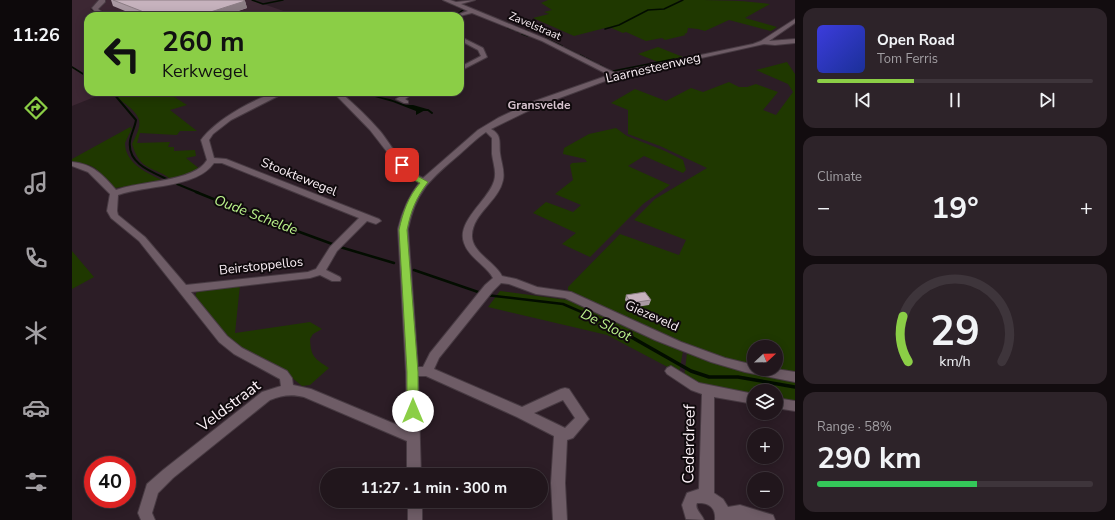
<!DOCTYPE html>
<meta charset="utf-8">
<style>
:root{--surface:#21161c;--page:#2d2329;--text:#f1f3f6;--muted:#a29fa3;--line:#3e353b;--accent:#8bce46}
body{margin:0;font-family:"Nunito Sans",sans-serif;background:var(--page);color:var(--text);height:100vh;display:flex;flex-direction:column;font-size:15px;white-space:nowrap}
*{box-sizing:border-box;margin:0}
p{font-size:13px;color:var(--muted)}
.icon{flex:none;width:22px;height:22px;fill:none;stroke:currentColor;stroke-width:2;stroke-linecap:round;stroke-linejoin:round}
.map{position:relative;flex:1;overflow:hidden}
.side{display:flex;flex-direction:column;gap:8px;padding:8px;background:#120c0f;width:320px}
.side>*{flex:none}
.hud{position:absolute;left:12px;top:12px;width:380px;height:84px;border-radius:12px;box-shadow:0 2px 10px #0003,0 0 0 1px var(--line);background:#8bce46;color:#111;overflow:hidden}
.needle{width:26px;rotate:68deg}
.buttons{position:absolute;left:675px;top:340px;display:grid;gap:8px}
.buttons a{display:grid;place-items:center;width:36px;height:36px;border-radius:50%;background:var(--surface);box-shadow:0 2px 10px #0003,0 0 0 1px var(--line);font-size:20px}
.speed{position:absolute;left:12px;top:456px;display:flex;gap:8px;font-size:20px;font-weight:700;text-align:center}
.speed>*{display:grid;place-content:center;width:52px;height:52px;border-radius:50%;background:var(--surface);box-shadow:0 2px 10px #0003,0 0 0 1px var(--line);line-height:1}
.speed .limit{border:6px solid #d22;background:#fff;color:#111}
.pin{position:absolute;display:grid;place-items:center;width:34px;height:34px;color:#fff;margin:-17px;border-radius:8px;box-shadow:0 2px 6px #0006}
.me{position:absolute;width:44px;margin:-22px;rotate:0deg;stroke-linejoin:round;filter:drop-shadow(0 0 3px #0008)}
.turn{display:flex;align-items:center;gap:14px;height:84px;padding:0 12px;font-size:18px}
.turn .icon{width:52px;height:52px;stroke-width:2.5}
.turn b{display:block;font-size:28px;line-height:34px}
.big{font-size:30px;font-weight:700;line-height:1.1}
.side .tile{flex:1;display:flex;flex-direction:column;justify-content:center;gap:6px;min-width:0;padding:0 14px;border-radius:12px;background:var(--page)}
.side .dial{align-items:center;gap:0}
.dial svg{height:104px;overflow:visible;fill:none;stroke:var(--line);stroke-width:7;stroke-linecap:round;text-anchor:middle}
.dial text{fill:var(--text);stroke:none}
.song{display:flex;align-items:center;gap:12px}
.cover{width:48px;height:48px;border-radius:6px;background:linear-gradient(135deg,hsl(240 70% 55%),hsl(230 70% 35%))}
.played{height:4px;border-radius:2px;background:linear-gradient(90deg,var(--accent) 35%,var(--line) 35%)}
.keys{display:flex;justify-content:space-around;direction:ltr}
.heat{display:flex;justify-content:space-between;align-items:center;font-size:22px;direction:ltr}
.charge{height:6px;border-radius:3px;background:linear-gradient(90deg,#34c759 58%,var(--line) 0)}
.trip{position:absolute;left:248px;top:468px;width:228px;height:40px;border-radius:20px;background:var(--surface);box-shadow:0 2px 10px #0003,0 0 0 1px var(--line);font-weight:700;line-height:40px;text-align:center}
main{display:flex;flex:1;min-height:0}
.tabs{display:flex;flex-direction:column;width:72px;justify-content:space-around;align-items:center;background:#0d090b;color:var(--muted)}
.tabs .icon{width:28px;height:28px}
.tabs .active{color:var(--accent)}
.tabs b{font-size:18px;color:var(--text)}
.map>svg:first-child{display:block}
.built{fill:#3c2733}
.green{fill:#1f3800}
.water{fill:#030d00}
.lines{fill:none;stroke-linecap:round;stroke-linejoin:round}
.stream-far3{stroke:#030d00;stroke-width:1.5}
.stream-far2{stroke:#030d00;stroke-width:2}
.stream-far1{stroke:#030d00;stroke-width:2.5}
.stream{stroke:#030d00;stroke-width:3.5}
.minor-casing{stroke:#473a42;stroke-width:2}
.minor{fill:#6e5c66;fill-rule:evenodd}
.wall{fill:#aa99a3}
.shaded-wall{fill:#8b7d84}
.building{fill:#c6b2bd;stroke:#8b7d84}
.route{fill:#8bce46;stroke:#5a862e}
.labels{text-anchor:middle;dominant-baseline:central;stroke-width:4;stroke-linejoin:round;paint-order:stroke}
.far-street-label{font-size:11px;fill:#fcf1f7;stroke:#100a0d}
.far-neighbourhood-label{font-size:12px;font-weight:bold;fill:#d7c3ce;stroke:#100a0d}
.street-label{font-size:13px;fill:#fcf1f7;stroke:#100a0d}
.water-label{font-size:14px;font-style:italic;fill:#bbf38b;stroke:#100a0d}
.near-street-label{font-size:16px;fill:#fcf1f7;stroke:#100a0d}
</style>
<main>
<nav class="tabs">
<b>11:26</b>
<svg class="icon active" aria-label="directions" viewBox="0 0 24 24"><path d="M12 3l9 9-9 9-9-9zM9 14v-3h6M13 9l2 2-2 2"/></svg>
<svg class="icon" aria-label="music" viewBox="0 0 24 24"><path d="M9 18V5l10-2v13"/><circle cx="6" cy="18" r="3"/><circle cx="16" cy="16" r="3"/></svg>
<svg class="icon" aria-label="phone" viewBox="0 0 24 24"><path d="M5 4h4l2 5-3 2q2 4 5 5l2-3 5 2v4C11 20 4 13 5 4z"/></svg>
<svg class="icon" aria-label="climate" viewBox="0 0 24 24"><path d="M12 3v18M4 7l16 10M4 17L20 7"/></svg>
<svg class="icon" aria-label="car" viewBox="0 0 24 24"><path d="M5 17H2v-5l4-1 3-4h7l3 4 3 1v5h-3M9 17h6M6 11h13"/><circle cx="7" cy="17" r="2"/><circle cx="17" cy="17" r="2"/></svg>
<svg class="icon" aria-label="filters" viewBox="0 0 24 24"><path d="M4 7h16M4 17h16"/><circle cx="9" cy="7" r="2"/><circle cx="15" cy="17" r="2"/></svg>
</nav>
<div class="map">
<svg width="723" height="520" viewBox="0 0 723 520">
<rect width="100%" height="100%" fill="#2c1d26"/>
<path class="built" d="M0,0H25L26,2L18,9L27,16H16V92H35L0,106Z
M33,0H180L226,16H39L26,8Z"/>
<path class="green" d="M476,0H608L604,3H605L611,0C640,0 669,0 698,4L673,18L705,27L699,31L657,20L633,31L626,29L616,28L615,33L612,34L614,35L593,40L590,38L574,41L554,32L551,33L537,27L502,36L461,18L477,14L472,12L480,10L469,3Z
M586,47L611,57L586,62L566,54Z
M715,62L723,74V373L704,369V347H682V366L645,356L616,346L496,290V287L499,284L548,234L607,255L614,240L562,220L583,199L635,168L588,146L556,134V110L539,103L563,89L594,101L619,88L631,92L657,82L667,87H675L684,84L706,92L691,110L704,115L721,92L716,84L684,70Z
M37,92H97L96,93L115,105L98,110L125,131H108L105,135L68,133L65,143L98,142L96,147H102V151L123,150L124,156L114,158L129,170L100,180C81,165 69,173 60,144C63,138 69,127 67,120C65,110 45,98 37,92Z
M60,126L58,128H60L53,143C53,164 77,174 92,181L43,188L23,168L17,165L0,162V159Z
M544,128L555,136L593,151L611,160L614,170L611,173L572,156L556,166L598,185L571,204L518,257L490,244L504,233L461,213L474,202L501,212L509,205L483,194L501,180L498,165L500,163L515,162L513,159L491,154L492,148L517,134Z
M0,251L22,277L0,289Z
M168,285L163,333L238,322L250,329L241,334L238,339C239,357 242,358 257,368L238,385L230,386L218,376L170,349L158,340L123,298L125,290Z
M428,291L503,301L611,351L607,373L535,335L416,307Z
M615,353L643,363L723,380V402L704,398V391H682V394L636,386L612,378Z"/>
<path class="water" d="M285,92L318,99L334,105H341L355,109L344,115V111L321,102Z"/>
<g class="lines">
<path class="stream-far3" d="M180,0L191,4L211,0
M380,4L389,8
M387,13L392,9
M432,22L436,23
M443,26L450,29
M436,28L442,30
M533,29L547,25L576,10L592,9L611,0
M453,30L456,31
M446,32H448
M450,34L456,36
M473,38L490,46
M493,48L505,54
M508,55L512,57
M514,58L525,64
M605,59L609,58
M528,65L535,69
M0,67L16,77
M541,71L602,59"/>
<path class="stream-far2" d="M42,94L64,120C63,127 59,134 58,141C55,164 80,172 97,180
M352,110H356L360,113
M105,184L127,193"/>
<path class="stream-far1" d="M124,192L184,216L263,245
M268,247L322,263
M342,270L409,293
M414,295L491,304L535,323L556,335"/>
<path class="stream" d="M554,334L619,371L637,377H666L723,387"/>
<defs>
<path id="minor" d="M27,0H33V2L26,9L36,16C29,16 24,14 20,8Z
M371,0H378L384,2L403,0L389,4L474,39L543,73L681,44L689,41L723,19V23L697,41L723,39V43L703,45L692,44L544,77L466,106L419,129C430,135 427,142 428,153C429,162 433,171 431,180C427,201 401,213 400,235C399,252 423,262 430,276L444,279L465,287L499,292L609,342L653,358L682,365V369H704L723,372V382L673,372L639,362L583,340L493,298L464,294L437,284L429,283L421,291L367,358L362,369L450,407L489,389L493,388L497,389L517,419L501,438L495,440L493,483L495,520H481L479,483L482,436L445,417L354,376H346L349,475H335V441L232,397C220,394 210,395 198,400L101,478L86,493L80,513L83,520H69L66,513L75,484L91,470L190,392L209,386L208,379L162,354L147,342L67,241L39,218L35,211L38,194L16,172L0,166V162C21,164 31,175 44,190C67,181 123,182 135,160L129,140C143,120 190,92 214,92L159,120L141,134L137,140L142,158L154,159L307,219L309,221L304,224L295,221L265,251L254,270L268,277L269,279L268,281H260L248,275L238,278L119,292L155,336L170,348L215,371L220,378L221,385L239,389L335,429L334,372L326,229C330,212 336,197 347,183L329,170L298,130L261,92H268C282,104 296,117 308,131C321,147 331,169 351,178L406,130L426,118L460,102L537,75L470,41L400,13L388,16H381L396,11ZM414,132L420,138C420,144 420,149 420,154C421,163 425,172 422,181C416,201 384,221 392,243C397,258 414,265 421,278L413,285L358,353L351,367H346L336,229C344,190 359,179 388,154C396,147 405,138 414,132ZM142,163H150L287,218L258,247L244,269L236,272L114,285L73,237L46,215L45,211L46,195C74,185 125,188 142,163ZM491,400L503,418L493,428L462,413Z
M393,39L411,48L415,57L388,71V67L409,56L406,50L391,42V40Z
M336,92H344L333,99L336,101V103H332L324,99Z
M599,366L627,383L682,394V404L642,397V493L651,499L656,507L668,505L701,515L703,520H643C644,508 637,502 625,503C622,509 630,514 632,520L614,519L610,505L615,493L627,489L630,394L619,390L595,374L593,371L595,368Z
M704,398L723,401V411L704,408Z
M336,501H350V520H336Z"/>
</defs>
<use href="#minor" class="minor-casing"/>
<use href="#minor" class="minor"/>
</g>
<path class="wall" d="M39,0H171L173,1L175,8L151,16H65L41,6Z
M554,295L579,300L577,305L558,308L553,300Z"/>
<path class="shaded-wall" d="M173,1L175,8L151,16H126Z"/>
<path class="building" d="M41,0H171L173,1L126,16H82Z
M573,292L579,300L559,303L554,295Z"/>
<path class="route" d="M330,163L332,164L340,173L356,182C344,198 339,210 335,230L346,372V411L345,415L341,416L336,415L335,411V372L327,230C331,212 336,197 348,183L334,176L326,165Z"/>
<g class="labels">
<g class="far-street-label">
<text transform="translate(463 26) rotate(23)">Zavelstraat</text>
</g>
<g class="far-neighbourhood-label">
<text x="467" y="105">Gransvelde</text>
</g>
<g class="street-label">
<text transform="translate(581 68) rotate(-13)">Laarnesteenweg</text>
<text transform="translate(227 177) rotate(22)">Stooktewegel</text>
<text transform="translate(189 266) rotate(-6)">Beirstoppellos</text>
<text transform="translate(580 316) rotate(24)">Giezeveld</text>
</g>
<g class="water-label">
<text transform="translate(184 215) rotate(21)">Oude Schelde</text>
<text transform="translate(534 325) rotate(27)">De Sloot</text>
</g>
<g class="near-street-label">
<text transform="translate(157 406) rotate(-37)">Veldstraat</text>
<text transform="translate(617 444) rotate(-89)">Cederdreef</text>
</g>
</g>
</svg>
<div class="buttons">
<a><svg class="needle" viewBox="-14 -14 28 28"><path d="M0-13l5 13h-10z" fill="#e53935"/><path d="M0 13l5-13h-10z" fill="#a29fa3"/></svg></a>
<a><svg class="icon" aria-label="layers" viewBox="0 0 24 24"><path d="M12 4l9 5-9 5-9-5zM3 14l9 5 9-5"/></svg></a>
<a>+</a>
<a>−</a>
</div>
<div class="speed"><div class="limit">40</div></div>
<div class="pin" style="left:330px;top:165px;background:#d93025"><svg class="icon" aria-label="arrive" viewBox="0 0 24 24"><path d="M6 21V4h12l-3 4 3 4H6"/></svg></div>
<svg class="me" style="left:341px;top:411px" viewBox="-20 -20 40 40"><circle r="19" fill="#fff"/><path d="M0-13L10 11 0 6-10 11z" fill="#8bce46"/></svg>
<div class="trip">11:27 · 1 min · 300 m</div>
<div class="hud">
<div class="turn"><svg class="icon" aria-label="left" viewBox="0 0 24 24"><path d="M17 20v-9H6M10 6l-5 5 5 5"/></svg><div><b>260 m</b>Kerkwegel</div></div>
</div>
</div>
<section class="side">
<div class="tile">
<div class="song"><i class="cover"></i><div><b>Open Road</b><p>Tom Ferris</p></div></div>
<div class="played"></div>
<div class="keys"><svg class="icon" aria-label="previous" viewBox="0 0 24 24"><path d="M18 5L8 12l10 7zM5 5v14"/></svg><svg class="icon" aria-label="pause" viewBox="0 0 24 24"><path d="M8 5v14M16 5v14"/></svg><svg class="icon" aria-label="next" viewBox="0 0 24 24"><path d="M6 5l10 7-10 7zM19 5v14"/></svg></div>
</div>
<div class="tile"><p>Climate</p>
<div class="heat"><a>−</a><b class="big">19°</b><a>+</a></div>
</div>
<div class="tile dial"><svg viewBox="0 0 100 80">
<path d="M14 69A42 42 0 1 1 86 69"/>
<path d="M14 69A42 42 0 0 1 10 34" stroke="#8bce46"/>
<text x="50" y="56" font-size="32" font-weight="700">29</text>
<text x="50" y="72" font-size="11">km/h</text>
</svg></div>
<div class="tile"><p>Range · 58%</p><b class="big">290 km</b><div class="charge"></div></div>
</section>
</main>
